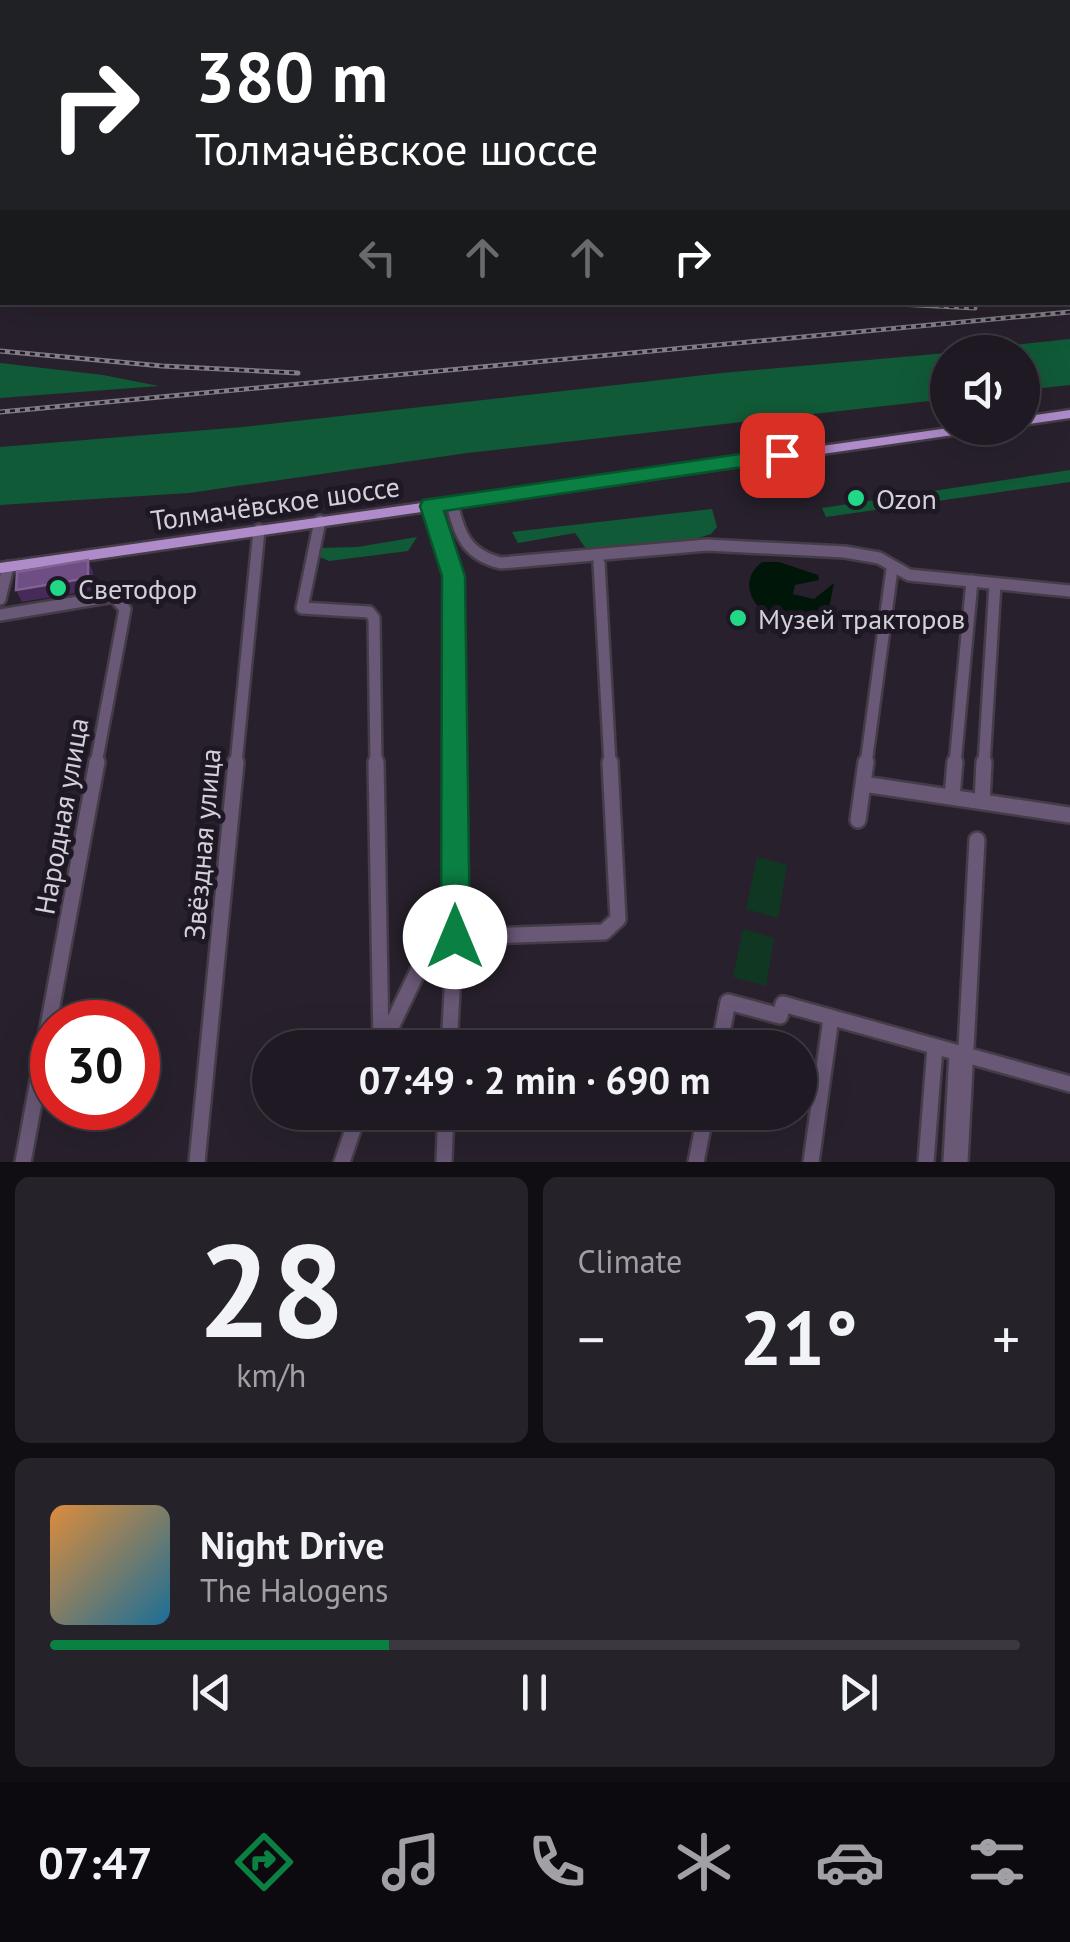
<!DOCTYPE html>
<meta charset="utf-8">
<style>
:root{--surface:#1e1922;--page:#26222a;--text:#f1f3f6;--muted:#a1a0a5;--line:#3c3840;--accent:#0b8043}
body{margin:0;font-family:"PT Sans",sans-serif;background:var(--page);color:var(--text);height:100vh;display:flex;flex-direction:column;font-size:38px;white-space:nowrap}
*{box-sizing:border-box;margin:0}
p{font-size:32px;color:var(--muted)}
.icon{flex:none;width:55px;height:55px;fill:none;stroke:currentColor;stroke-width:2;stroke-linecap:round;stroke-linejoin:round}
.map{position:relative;height:1162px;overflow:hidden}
.panel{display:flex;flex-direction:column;gap:15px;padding:15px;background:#100e13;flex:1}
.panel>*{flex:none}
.top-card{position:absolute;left:0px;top:0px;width:1070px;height:305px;box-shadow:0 10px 40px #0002,0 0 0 2px var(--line);background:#202124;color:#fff;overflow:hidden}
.controls{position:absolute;left:930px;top:335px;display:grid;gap:20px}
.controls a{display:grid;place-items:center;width:110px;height:110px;border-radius:50%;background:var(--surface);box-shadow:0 10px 40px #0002,0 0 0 2px var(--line);font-size:50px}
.speed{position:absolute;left:30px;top:1000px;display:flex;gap:20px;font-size:50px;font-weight:700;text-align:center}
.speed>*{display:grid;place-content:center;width:130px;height:130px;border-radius:50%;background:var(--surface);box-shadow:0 10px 40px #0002,0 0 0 2px var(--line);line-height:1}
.speed .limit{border:15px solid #d22;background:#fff;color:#111}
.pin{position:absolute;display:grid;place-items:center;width:85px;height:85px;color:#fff;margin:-42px;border-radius:20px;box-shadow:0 5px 15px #0006}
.me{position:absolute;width:110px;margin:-55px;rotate:0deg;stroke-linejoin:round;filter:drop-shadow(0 0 8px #0008)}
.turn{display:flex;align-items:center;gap:35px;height:210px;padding:0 30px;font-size:45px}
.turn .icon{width:130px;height:130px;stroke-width:2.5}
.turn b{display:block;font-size:70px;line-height:85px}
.lanes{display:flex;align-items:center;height:95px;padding:0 30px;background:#0003;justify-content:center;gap:50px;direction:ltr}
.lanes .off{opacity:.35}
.big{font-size:75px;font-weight:600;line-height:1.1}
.panel .tile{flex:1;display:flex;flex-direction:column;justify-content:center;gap:15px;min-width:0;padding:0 35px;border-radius:15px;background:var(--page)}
.panel .dial{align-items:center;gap:0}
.dial b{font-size:130px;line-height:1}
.song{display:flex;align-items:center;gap:30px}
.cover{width:120px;height:120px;border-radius:15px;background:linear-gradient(135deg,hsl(30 70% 55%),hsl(200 70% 35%))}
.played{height:10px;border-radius:5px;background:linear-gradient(90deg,var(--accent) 35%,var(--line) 35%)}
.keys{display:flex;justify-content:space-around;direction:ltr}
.heat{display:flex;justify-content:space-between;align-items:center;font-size:55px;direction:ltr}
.panel .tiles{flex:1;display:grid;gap:15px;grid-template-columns:1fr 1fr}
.tile:last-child{grid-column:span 2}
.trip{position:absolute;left:252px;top:1030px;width:565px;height:100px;border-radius:50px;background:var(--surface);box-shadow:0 10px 40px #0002,0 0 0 2px var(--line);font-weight:600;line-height:100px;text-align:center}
.dock{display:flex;height:160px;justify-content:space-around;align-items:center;background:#0c0a0e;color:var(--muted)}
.dock .icon{width:70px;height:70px}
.dock .current{color:var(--accent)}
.dock b{font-size:45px;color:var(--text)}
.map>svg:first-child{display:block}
.green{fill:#103722}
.forest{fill:#115a37}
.water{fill:#001608}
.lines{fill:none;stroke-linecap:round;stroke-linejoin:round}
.minor-far2-casing{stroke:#443d48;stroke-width:11}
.minor-far1-casing{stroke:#443d48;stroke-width:16}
.minor-casing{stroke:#443d48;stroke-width:20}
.major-casing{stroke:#443d48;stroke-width:5}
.minor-far2{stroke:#695876;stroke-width:8}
.minor-far1{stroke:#695876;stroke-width:11}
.minor{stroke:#695876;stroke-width:15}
.major{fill:#af8bc9;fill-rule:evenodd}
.rail-casing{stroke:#817c86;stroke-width:5}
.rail{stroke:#1e1724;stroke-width:2.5;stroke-dasharray:5;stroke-linecap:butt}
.shaded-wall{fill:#462b58}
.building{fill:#6f4d85;stroke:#7f6192;stroke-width:2.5}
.route{fill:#0b8043;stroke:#07532c;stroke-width:2.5}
.poi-dot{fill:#21d887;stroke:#1e1724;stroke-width:4}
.labels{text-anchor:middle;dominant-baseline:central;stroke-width:10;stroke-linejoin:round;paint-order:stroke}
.poi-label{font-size:28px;fill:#d4d0d8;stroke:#1e1724;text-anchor:start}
.street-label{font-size:28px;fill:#d4d0d8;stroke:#1e1724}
</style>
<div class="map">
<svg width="1070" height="1162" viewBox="0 0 1070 1162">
<rect width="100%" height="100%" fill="#28212d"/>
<path class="green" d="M757,857L787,865L778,918L746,909Z
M743,929L774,938L766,986L733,977Z"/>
<path class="forest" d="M1070,339V385L1023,390L1022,352H950Z
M947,353V399L467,453L189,493L0,505V447L243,427L722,373Z
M0,363L103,375L159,386L0,398Z
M1070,470V482L826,517L822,508Z
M712,509L717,527L711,534L688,541L589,553L575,533L518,543L512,532Z
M417,537L408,551L329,561L315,555L319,548L357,547Z"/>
<path class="water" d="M762,562H779L818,575L819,580L795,585L793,594L814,599L834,583L826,624C788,645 721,594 762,562Z"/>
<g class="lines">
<defs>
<path id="minor-far2" d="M1066,0L1070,1
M881,2L886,0"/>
<path id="minor-far1" d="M452,503C459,535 467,555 501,563L707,545L845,552L879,558L909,575L1070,591
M431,506L454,575L456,764
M320,521L302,608L369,612L374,618L376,764
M599,563L610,764
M0,599L8,567
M0,615L114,596L125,609L96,764
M236,764L259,530
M866,764L892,569
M955,764L972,581
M984,764L995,584"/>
<path id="minor" d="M376,762L381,1042
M863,784L1070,815
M952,797L955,762
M982,802L984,762
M858,820L866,762
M381,1048L427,952L455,937L604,932L618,919L610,762
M449,1048L455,937L456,762
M719,1048L728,1002L780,1016L783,1004L1070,1084
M23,1162L97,762
M197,1162L236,762
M342,1162L359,1112
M444,1162L446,1112
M696,1162L706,1112
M811,1162L831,1018
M926,1162L935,1047
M951,1162L957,1053
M960,1162L977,840"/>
<path id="major" d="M1070,410V418L1022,425V417Z
M949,428H980L974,432L0,573V563Z"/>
</defs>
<use href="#minor-far2" class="minor-far2-casing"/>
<use href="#minor-far1" class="minor-far1-casing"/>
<use href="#minor" class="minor-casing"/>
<use href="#major" class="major-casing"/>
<use href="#minor-far2" class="minor-far2"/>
<use href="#minor-far1" class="minor-far1"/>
<use href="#minor" class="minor"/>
<use href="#major" class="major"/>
<defs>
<path id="rail" d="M287,2L295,0
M323,2L328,0
M859,302L975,308
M0,351L162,366L298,373
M0,412L1070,312"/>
</defs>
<use href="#rail" class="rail-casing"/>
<use href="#rail" class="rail"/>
</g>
<path class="shaded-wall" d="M88,560L93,572V590L22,602L16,590Z"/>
<path class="building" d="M88,560V578L16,590L17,572Z"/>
<path class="route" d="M782,448L789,450L792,455L789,460L444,511L465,576L470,937L465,946L455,950L445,946L441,937L442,576L420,506L423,500Z"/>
<g class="poi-dot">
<circle cx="856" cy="498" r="10"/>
<circle cx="58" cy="588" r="10"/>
<circle cx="738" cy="618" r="10"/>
</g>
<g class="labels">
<g class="poi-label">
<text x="876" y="498">Ozon</text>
<text x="78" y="588">Светофор</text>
<text x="758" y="618">Музей тракторов</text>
</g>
<g class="street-label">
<text transform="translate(275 503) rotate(-8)">Толмачёвское шоссе</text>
<text transform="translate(61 816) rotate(-80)">Народная улица</text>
<text transform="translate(202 844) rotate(-85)">Звёздная улица</text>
</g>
</g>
</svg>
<div class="controls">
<a><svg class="icon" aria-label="sound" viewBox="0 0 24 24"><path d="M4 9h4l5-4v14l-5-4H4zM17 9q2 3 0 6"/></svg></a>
</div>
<div class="speed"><div class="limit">30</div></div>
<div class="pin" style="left:782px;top:455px;background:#d93025"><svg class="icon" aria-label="arrive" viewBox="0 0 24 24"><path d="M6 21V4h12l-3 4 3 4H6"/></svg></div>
<svg class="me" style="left:455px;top:937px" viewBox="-20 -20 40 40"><circle r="19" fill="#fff"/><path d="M0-13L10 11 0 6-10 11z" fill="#0b8043"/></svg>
<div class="trip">07:49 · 2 min · 690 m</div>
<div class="top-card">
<div class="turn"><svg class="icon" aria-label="right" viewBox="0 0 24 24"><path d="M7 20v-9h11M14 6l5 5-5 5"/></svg><div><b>380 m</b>Толмачёвское шоссе</div></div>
<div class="lanes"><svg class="icon off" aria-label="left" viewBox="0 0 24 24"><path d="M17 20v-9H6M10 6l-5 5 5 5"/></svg><svg class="icon off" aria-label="ahead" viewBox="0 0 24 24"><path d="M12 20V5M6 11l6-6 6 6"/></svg><svg class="icon off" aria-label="ahead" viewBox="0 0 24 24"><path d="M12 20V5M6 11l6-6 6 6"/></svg><svg class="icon" aria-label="right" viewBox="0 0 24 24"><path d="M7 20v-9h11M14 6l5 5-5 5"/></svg></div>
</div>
</div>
<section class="panel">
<div class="tiles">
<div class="tile dial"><b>28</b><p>km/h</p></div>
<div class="tile"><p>Climate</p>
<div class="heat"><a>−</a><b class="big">21°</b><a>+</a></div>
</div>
<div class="tile">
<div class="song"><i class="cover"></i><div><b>Night Drive</b><p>The Halogens</p></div></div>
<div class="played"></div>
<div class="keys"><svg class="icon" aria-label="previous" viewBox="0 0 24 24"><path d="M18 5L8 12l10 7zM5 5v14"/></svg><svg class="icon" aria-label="pause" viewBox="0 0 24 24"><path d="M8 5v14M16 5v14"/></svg><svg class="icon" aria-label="next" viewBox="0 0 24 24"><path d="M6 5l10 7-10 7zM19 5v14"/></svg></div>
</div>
</div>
</section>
<nav class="dock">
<b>07:47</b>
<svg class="icon current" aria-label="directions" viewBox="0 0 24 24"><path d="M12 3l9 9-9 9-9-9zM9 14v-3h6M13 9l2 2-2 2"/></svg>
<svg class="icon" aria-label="music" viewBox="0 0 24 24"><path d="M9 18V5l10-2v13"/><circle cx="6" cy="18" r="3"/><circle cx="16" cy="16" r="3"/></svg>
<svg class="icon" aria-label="phone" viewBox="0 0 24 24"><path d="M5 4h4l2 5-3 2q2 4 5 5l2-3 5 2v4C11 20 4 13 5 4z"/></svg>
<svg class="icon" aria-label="climate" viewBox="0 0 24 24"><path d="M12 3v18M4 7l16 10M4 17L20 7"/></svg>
<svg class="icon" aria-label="car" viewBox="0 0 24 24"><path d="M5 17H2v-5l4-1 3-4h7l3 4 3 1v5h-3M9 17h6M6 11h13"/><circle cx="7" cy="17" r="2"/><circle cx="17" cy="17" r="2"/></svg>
<svg class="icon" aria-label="filters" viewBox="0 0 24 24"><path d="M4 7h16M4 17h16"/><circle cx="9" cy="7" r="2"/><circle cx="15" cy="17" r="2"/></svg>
</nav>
